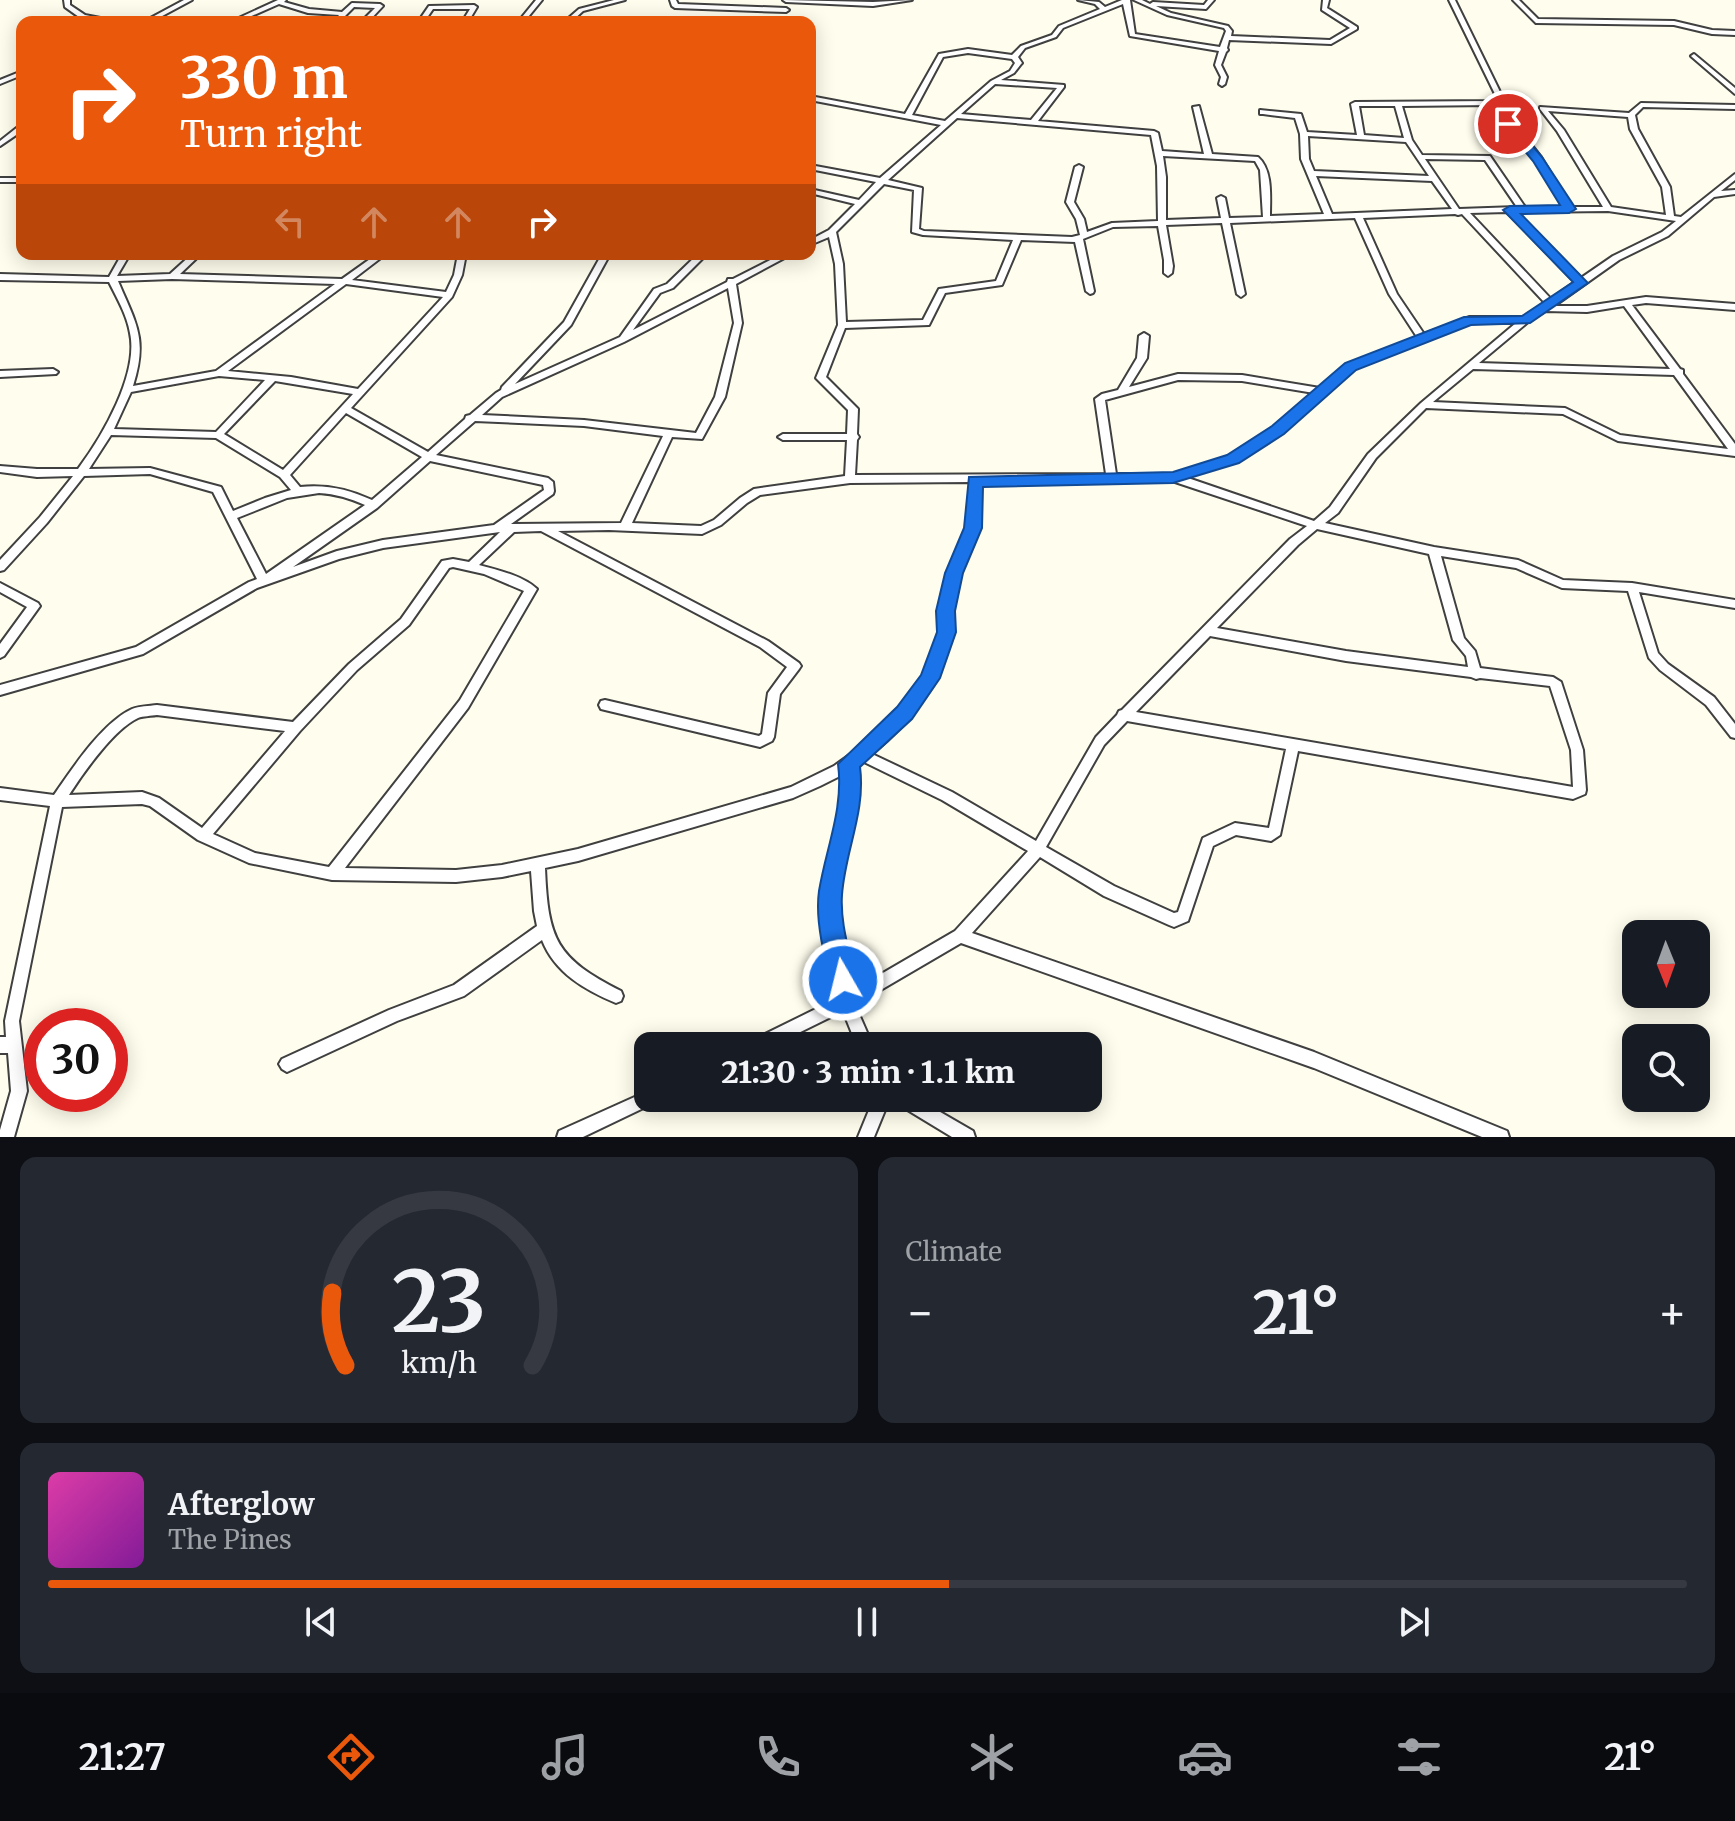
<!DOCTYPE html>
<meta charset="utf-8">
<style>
:root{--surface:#171b24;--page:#242831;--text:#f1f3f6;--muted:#9ea1a6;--line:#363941;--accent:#ea580c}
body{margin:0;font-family:Merriweather,serif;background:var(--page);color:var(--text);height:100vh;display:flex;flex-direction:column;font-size:30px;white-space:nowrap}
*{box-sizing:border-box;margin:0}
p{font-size:26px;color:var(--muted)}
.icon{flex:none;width:44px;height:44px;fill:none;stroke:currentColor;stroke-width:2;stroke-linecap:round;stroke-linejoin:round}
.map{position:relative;height:1137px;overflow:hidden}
.panel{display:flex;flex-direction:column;gap:20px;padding:20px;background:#0d0f14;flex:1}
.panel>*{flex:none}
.top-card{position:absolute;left:16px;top:16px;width:800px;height:244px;border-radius:16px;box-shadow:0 4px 20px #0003;background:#ea580c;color:#fff;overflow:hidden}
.needle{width:52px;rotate:179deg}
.controls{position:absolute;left:1622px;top:920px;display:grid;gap:16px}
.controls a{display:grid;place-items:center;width:88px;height:88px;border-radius:16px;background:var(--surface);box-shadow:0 4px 20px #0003;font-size:40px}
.speed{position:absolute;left:24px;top:1008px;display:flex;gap:16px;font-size:40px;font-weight:700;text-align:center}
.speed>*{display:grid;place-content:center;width:104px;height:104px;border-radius:50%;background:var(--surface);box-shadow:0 4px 20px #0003;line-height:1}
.speed .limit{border:12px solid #d22;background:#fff;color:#111}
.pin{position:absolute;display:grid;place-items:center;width:68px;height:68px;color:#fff;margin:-34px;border:4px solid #fff;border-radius:50%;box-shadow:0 2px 8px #0007}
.me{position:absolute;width:88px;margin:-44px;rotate:352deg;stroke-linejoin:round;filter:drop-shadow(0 0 6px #0008)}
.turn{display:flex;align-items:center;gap:28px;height:168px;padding:0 32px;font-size:36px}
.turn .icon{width:104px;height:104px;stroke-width:2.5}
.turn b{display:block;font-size:56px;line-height:68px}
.lanes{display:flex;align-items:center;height:76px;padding:0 32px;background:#0003;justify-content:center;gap:40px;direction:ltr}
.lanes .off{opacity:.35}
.big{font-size:60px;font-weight:800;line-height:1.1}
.panel .tile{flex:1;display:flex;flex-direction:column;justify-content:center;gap:12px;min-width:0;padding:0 28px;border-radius:16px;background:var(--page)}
.panel .dial{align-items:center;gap:0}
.dial svg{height:208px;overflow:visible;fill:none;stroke:var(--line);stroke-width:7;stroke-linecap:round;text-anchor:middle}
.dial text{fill:var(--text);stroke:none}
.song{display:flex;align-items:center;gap:24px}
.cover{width:96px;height:96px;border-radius:12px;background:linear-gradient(135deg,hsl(320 70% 55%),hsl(290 70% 35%))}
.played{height:8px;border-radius:4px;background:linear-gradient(90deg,var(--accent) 55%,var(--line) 55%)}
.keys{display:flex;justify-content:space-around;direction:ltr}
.heat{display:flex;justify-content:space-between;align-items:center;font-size:44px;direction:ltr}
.panel .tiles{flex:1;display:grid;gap:20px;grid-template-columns:1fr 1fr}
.tile:last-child{grid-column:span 2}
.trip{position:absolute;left:634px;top:1032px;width:468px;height:80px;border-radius:16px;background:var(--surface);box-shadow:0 4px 20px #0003;font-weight:800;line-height:80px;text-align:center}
.tab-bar{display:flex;height:128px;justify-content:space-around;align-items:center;background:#090b0e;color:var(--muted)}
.tab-bar .icon{width:56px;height:56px}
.tab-bar .active{color:var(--accent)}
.tab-bar b{font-size:36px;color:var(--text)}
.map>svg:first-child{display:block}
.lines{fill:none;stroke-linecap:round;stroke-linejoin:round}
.minor-casing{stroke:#404040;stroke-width:4}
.minor{fill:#fff;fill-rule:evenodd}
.route{fill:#1a73e8;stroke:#114b97;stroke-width:2}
</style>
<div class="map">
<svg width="1735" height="1137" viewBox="0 0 1735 1137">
<rect width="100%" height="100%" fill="#fffeee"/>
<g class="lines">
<defs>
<path id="minor" d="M64,0H70V5L85,15L121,22L91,20L93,22H86L65,7Z
M184,0H192L151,22H143Z
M278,0H286L284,2L309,9L342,12L352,3L380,4L383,6L368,22H361L375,8L354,7L339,22H333L339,15L308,13L279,4L238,22H230Z
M536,0H542L524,22H518Z
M614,0H625L583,11L571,22H564L579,9Z
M670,0H676L678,4L786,8L789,10L786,12L675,8L672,6Z
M783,0L873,2L912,0L873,6L786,2Z
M1078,0L1099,2L1105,7L1122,0H1130L1135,34L1220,47L1226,31L1224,28L1167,15L1134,0H1142L1150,4L1153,2L1204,5L1208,0H1214L1206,9L1156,6L1171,13L1228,26L1232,31L1231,36L1330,40L1350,28L1322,10L1323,0H1329L1327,8L1357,27V29L1331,44L1229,40L1227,48L1228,50L1226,52L1221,65L1227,77L1225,84L1222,86L1219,84L1221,77L1215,65L1219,51L1130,36L1123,4L1063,28L1056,37L1025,48L1018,57L1022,63L1021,64L1014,73L1001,80L1064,85V87L1038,121L1154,131L1158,133L1162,151L1204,154L1193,107L1199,106L1212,154L1258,157C1273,170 1270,197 1270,216L1324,214L1301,159L1300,134L1295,118L1263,114H1260V110L1301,114L1307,132L1357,135L1351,104L1355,102L1494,101L1496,96L1449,0H1455L1502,96L1500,105L1541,157L1571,207H1603L1557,131L1540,109V107L1629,113L1641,103L1735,105V109L1643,107L1635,115L1638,129L1670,187L1674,216L1681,217L1735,174V180L1721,191L1735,190V194L1714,197L1668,236L1619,260L1554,306H1587L1646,297L1735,304V310L1646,303L1632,305L1680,369L1683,370V374L1735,444V456L1618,441L1563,414L1426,408L1376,458L1338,513L1325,523L1434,547L1518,560L1563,580L1632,583L1735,600V608L1639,592L1658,653L1668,664L1714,697L1735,724V738L1731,737L1706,705L1660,670L1649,658L1628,591L1562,588L1516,568L1441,556L1464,638L1475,651L1480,668L1553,677L1561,682L1583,750L1586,790L1585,794L1573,799L1298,751L1280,835L1271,841L1236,835L1213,846L1188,921L1174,927L1169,925L1104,896L1040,857L972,933L1314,1052L1507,1131L1509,1137H1482L1314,1068L961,943L855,1005L873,1046H857L843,1011L772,1046H748L751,1041L838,998C836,978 834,957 830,937C827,922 822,910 823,895C827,854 848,815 844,774L820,786L793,798L578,861L545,868C548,940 556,958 621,991L623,996L621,1001L616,1003C585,990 555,973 542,940L464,996L397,1021L287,1072L282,1069L279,1064L282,1059L389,1010L454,985L537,926L534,911L531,871L502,877L456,882L332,880L249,863L198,840L150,806L142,804L62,807L19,1021L27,1091L14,1137H0V1130L11,1091L8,1053H0V1037H6L5,1021L50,806L0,800V788L54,795C72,769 102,723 132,709C139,706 149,706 157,705L293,722L349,664L401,619L442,561L453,559L469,562L500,532L383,548L339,559L257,588L143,654L0,695V685L136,647L249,582L257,579L213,492L150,474L84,476L47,523L4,570L0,571V560L40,517L73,476L37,477L0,472V466L37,469H78C102,437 139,374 130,333C127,315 117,298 109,282L0,280V274L109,277L122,254H130L117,276L170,274L192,254H201L180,274L342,279L377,254H386L352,280L446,292L454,275L458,254H466L462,275L452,297L351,408L428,452L465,419L466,416L470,415L496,393L501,390L502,387L564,322L602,254H610L571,325L515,384L620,337L654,289L667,284L698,254H707L673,288L660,293L633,330L727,282L728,279H733L782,254H792L736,284L742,323L725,397L702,439L672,437L632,523L701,526L714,520L740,498L754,489L845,476L847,440H783L778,437L783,434H847L848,410L816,378L838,325L835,264L829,237L810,245V240L829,230L855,204L810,193V189L859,200L876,182L810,169V165L880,178L941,125L810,100V96L905,114L939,54L968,49L1012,55L1021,46L1052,35L1059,26L1100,9L1095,4ZM968,53L1012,59L1015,63L1010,71L991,81L945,121L912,115L943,57ZM995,84L1057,88L1031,120L961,114ZM1493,105L1535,160L1564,207H1525L1490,156L1422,155L1412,140L1402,106ZM1359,106H1395L1404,138L1364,135ZM1548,111L1628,117L1630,129L1662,187L1666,215L1611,207L1564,130ZM957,118L1151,135L1157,166L1158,221L1112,223L1087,232L1084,219L1074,202L1083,167L1079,165L1075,167L1066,202L1076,219L1080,235L1072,237L924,231L919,229L922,188L888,180ZM1308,136L1406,142L1429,176L1314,171L1309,159ZM1163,156L1255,161L1260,170L1263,217L1229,218L1225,198L1221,196L1217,198L1221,218L1166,220V177ZM1425,159L1485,160L1517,207L1459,209ZM1316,176L1432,181L1452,209L1332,214ZM884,184L914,190L912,232L923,235L1013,240L996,281L939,289L923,320L846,322L843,264L836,232ZM1608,211L1676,221L1662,232L1613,256L1581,278L1516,212ZM1507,212L1575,282L1551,299L1470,213ZM1455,214L1458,215L1462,214L1545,303L1523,317H1469L1424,334L1397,294L1363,218ZM1355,218L1389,294L1417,337L1347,365L1320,388L1242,375L1178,374L1129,387L1147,358L1149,336L1144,333L1139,336L1137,358L1118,390L1102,394L1095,399L1106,474L855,475L857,440L859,437L857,434L858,409L826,377L845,328L929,325L945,293L1002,285L1021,240L1075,242L1086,291L1090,294L1093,293L1094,291L1083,239L1113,227L1158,226L1164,260V273L1168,276L1172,273L1173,266L1166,225L1222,223L1237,294L1241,297L1245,294L1230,223ZM172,279L335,284L216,371L133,386C148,338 136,324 118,281ZM346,284L443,297L358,389L291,377L228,371ZM728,288L734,323L715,397L696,433L584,420L482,415L502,397L624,342ZM1624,306L1670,369L1479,363L1528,322L1545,311L1587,312ZM1470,323H1516L1421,403L1368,454L1330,507L1314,521L1185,477L1237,461L1281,432L1353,369ZM1473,369L1674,375L1728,449L1620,435L1565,408L1433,402ZM219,376L265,380L216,432L114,429L131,392ZM1178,380L1242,381L1314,393L1275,428L1229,457L1174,474H1116L1105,400ZM275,381L353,394L283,470L224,434ZM346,413L422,457L372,500C348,489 326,484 300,487L290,475ZM475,421L584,426L663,436L621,523L514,524H511L553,494L554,491L553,482L548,478L436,455ZM111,435L216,438L280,477L291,490L265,498L233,511L221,487L150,468L89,469ZM430,461L543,485L544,490L494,525L383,540L337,551L293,567L377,508ZM1108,481L1112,483L1116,481H1172L1307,526L1290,539L1122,710L1119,711L1117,715L1096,737L1036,841L952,792L872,754C907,725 938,689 948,644C953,622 952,599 958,577C962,564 969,555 974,543C982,524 980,502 980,482ZM970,482L969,512L966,534L947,575L937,644L925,675L913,695L897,716L877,735L834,766L791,787L578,849L502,865L456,870L345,868L468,708L537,589C523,576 498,570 479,565L514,532L541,531L760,647L787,667L768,693L762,734L759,736L605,700L601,701L599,705L601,709L605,710L760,747L772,741L774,737L780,694L799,669L801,666L799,663L768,641L558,531L609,530L702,534L721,525L747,503L760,495L850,483ZM319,493C336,494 349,498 365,505L266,574L237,518L287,498ZM1317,529L1429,554L1453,640L1466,656L1468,667L1346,651L1217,628L1298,545ZM453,567L484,574L524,591L460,700L329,867L255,853L213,834L300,731L357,670L409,625L449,568ZM1210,636L1346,661L1471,677L1476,679L1480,678L1550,686L1571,750L1573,787L1136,712ZM157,715L285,731L202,828L159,798L142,792L69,795C83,773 114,729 138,718C143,716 151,716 157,715ZM1127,721L1286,749L1269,828L1235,823L1203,838L1178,912L1174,913L1114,886L1046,847L1104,745ZM862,761L942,800L1028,851L955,931L852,991L844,935L837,912V893L854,819L857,783L856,766Z
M1513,0H1519L1538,19L1674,21L1712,30L1735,31V35L1712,34L1674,25L1536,23Z
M429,6L474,5L477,7L468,22H462L470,9H433L424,22H418Z
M1694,54L1735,88V94L1692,57L1691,56Z
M22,71V75L0,84V80Z
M19,126H22V131L0,146V141Z
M0,178H22V182H0Z
M53,369L58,372L56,374L0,377V371Z
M0,583L38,603L40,606L4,656L0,658V644L27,607L0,592Z
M648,1091V1098H657L654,1103L583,1137H557L559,1131Z
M874,1098H890L874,1137H858Z
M893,1098H916L973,1131L975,1137H952L896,1103Z"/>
</defs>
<use href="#minor" class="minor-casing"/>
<use href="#minor" class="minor"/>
</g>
<path class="route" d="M1504,121H1512L1542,157L1576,209L1569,213L1521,214L1588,283L1530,323L1471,325L1356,370L1284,434L1239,463L1173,483L983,487L982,528L963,573L955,611L956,632L940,678L912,719L860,767C866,812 845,851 842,895C840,923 850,953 855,980L852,988L843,992L835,988C824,962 815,919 819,891C826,848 844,808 838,764L897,707L921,675L937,632L936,611L945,573L964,528L969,477L1173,472L1227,455L1272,426L1345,363L1464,317L1522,316L1573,282L1503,210L1510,206L1560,205L1533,161L1502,124Z"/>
</svg>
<div class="controls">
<a><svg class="needle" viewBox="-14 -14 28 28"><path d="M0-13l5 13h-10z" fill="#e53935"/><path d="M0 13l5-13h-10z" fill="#9ea1a6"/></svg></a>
<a><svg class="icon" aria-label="search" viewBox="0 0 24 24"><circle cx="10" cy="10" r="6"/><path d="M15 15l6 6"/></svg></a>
</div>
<div class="speed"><div class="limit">30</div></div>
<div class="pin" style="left:1508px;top:124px;background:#d93025"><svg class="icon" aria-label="arrive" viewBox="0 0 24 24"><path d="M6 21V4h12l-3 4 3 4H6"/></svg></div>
<svg class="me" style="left:843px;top:980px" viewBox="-20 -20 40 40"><circle r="17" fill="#1a73e8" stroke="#fff" stroke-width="3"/><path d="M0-11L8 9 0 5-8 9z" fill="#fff"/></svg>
<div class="trip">21:30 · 3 min · 1.1 km</div>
<div class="top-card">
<div class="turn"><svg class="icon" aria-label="right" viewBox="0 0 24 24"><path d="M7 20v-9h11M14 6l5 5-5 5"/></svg><div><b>330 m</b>Turn right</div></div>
<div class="lanes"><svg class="icon off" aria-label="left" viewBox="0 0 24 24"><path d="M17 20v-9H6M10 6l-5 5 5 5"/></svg><svg class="icon off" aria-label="ahead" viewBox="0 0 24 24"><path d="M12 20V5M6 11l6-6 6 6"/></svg><svg class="icon off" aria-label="ahead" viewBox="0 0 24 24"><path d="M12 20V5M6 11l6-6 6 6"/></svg><svg class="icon" aria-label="right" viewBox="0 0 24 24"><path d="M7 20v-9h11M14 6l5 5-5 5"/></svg></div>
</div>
</div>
<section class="panel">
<div class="tiles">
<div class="tile dial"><svg viewBox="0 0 100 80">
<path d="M14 69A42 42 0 1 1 86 69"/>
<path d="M14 69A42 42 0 0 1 9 41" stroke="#ea580c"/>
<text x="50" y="56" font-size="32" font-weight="700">23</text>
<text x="50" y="72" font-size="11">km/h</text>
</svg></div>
<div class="tile"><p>Climate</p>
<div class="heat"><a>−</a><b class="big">21°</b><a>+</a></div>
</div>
<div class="tile">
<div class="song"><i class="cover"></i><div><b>Afterglow</b><p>The Pines</p></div></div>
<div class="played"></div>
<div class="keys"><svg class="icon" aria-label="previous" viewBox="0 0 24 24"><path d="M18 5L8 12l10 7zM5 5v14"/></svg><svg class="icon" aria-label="pause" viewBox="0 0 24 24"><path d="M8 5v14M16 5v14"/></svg><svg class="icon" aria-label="next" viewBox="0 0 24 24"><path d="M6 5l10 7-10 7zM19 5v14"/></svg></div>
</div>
</div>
</section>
<nav class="tab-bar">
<b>21:27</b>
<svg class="icon active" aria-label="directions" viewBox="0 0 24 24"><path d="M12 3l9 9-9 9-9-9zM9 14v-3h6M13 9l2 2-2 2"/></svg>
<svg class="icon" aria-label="music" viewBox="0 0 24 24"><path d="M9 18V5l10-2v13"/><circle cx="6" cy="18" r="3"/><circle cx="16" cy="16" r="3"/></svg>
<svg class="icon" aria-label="phone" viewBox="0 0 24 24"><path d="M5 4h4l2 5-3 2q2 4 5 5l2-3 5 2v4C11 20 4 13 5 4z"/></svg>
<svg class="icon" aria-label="climate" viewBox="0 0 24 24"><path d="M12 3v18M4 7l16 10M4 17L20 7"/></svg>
<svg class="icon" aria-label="car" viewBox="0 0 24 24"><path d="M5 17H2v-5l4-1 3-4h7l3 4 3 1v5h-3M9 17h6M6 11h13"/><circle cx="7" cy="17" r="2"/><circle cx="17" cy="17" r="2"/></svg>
<svg class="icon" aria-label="filters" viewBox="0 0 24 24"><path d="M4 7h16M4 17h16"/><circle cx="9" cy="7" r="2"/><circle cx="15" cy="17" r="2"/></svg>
<b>21°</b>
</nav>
